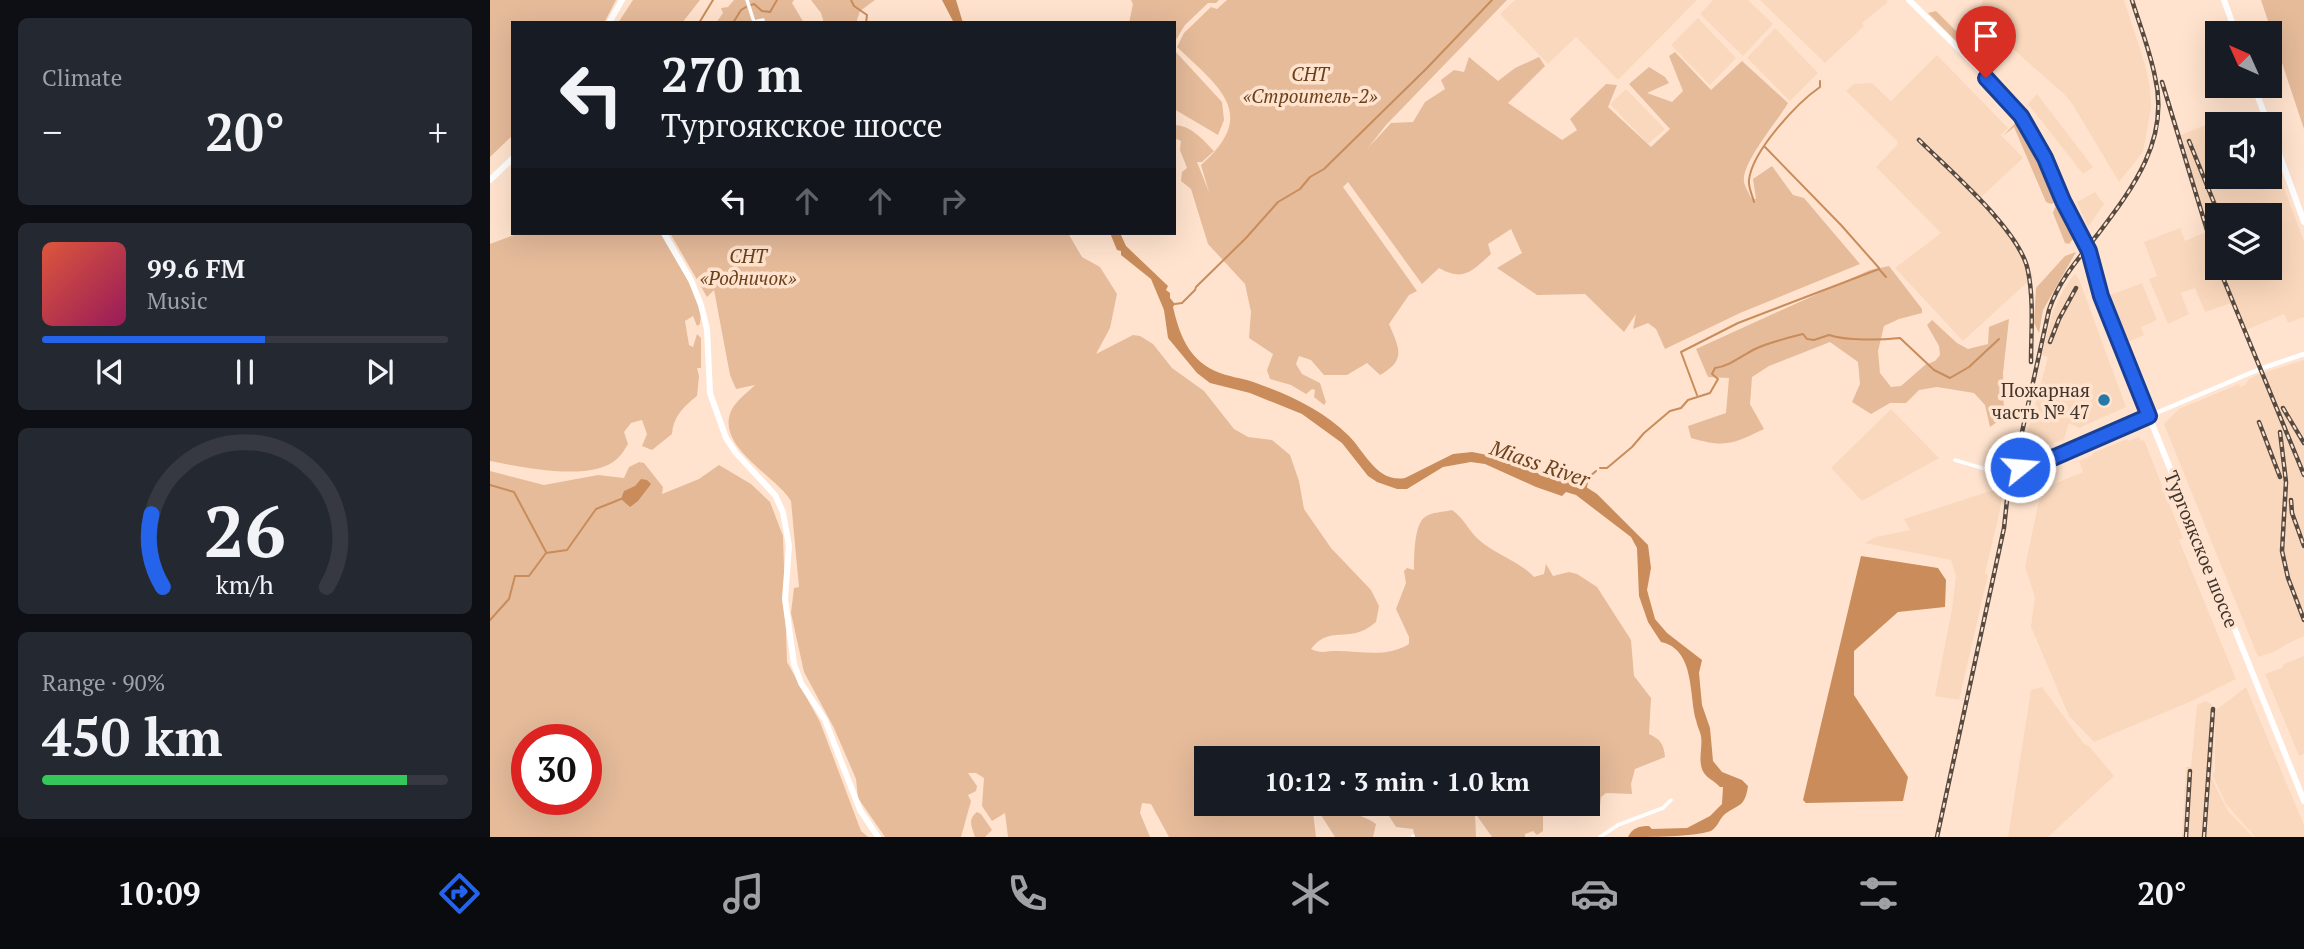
<!DOCTYPE html>
<meta charset="utf-8">
<style>
:root{--surface:#171b24;--page:#242831;--text:#f1f3f6;--muted:#9ea1a6;--line:#363941;--accent:#2563eb}
body{margin:0;font-family:"PT Serif",serif;background:var(--page);color:var(--text);height:100vh;display:flex;flex-direction:column;font-size:26px;white-space:nowrap}
*{box-sizing:border-box;margin:0}
p{font-size:23px;color:var(--muted)}
.icon{flex:none;width:38px;height:38px;fill:none;stroke:currentColor;stroke-width:2;stroke-linecap:round;stroke-linejoin:round}
.map{position:relative;flex:1;overflow:hidden}
.sheet{display:flex;flex-direction:column;gap:18px;padding:18px;background:#0d0f14;width:490px}
.sheet>*{flex:none}
.banner{position:absolute;left:21px;top:21px;width:665px;height:214px;border-radius:0px;box-shadow:0 7px 28px #0002;background:#171b24;color:var(--text);overflow:hidden}
.needle{width:46px;rotate:315deg}
.tools{position:absolute;left:1715px;top:21px;display:grid;gap:14px}
.tools a{display:grid;place-items:center;width:77px;height:77px;border-radius:0px;background:var(--surface);box-shadow:0 7px 28px #0002;font-size:35px}
.speed{position:absolute;left:21px;top:724px;display:flex;gap:14px;font-size:35px;font-weight:700;text-align:center}
.speed>*{display:grid;place-content:center;width:91px;height:91px;border-radius:50%;background:var(--surface);box-shadow:0 7px 28px #0002;line-height:1}
.speed .limit{border:10px solid #d22;background:#fff;color:#111}
.pin{position:absolute;display:grid;place-items:center;width:60px;height:60px;color:#fff;margin:-72px -30px;border-radius:50% 50% 50% 0;rotate:-45deg;box-shadow:0 0 7px #0007}
.pin .icon{rotate:45deg}
.me{position:absolute;width:77px;margin:-38px;rotate:73deg;stroke-linejoin:round;filter:drop-shadow(0 0 5px #0008)}
.turn{display:flex;align-items:center;gap:24px;height:147px;padding:0 35px;font-size:32px}
.turn .icon{width:91px;height:91px;stroke-width:2.5}
.turn b{display:block;font-size:49px;line-height:60px}
.lanes{display:flex;align-items:center;height:66px;padding:0 35px;background:#0003;justify-content:center;gap:35px;direction:ltr}
.lanes .off{opacity:.35}
.big{font-size:52px;font-weight:700;line-height:1.1}
.sheet .tile{flex:1;display:flex;flex-direction:column;justify-content:center;gap:10px;min-width:0;padding:0 24px;border-radius:10px;background:var(--page)}
.sheet .dial{align-items:center;gap:0}
.dial svg{height:182px;overflow:visible;fill:none;stroke:var(--line);stroke-width:7;stroke-linecap:round;text-anchor:middle}
.dial text{fill:var(--text);stroke:none}
.song{display:flex;align-items:center;gap:21px}
.cover{width:84px;height:84px;border-radius:10px;background:linear-gradient(135deg,hsl(10 70% 55%),hsl(330 70% 35%))}
.played{height:7px;border-radius:4px;background:linear-gradient(90deg,var(--accent) 55%,var(--line) 55%)}
.keys{display:flex;justify-content:space-around;direction:ltr}
.heat{display:flex;justify-content:space-between;align-items:center;font-size:38px;direction:ltr}
.charge{height:10px;border-radius:5px;background:linear-gradient(90deg,#34c759 90%,var(--line) 0)}
.trip{position:absolute;left:704px;top:746px;width:406px;height:70px;border-radius:0px;background:var(--surface);box-shadow:0 7px 28px #0002;font-weight:700;line-height:70px;text-align:center}
.dock{display:flex;height:112px;justify-content:space-around;align-items:center;background:#090b0e;color:var(--muted)}
.dock .icon{width:49px;height:49px}
.dock .on{color:var(--accent)}
.dock b{font-size:32px;color:var(--text)}
main{display:flex;flex:1;min-height:0}
.map>svg:first-child{display:block}
.built{fill:#fad8bd}
.green{fill:#e5bb9a;fill-rule:evenodd}
.water{fill:#c98c5a}
.lines{fill:none;stroke-linecap:round;stroke-linejoin:round}
.stream{stroke:#c98c5a;stroke-width:2}
.street{stroke:#fff;stroke-width:3.5}
.secondary{stroke:#fff;stroke-width:4.5}
.primary{stroke:#fff;stroke-width:6}
.rail-casing{stroke:#574a40;stroke-width:4.5}
.rail{stroke:#ffe3ce;stroke-width:2;stroke-dasharray:5;stroke-linecap:butt}
.route-casing{stroke:#184099;stroke-width:18}
.route{stroke:#2563eb;stroke-width:12}
.poi-dot{fill:#2578a8;stroke:#ffe3ce;stroke-width:2.5}
.labels{text-anchor:middle;dominant-baseline:central;stroke-width:7;stroke-linejoin:round;paint-order:stroke}
.park-label{font-size:19px;font-style:italic;fill:#6a401b;stroke:#ffe3ce}
.poi-label{font-size:19px;fill:#40352d;stroke:#ffe3ce;text-anchor:end}
.street-label{font-size:19px;fill:#40352d;stroke:#ffe3ce}
.water-label{font-size:21px;font-style:italic;fill:#6d431e;stroke:#ffe3ce}
</style>
<main>
<section class="sheet">
<div class="tile"><p>Climate</p>
<div class="heat"><a>−</a><b class="big">20°</b><a>+</a></div>
</div>
<div class="tile">
<div class="song"><i class="cover"></i><div><b>99.6 FM</b><p>Music</p></div></div>
<div class="played"></div>
<div class="keys"><svg class="icon" aria-label="previous" viewBox="0 0 24 24"><path d="M18 5L8 12l10 7zM5 5v14"/></svg><svg class="icon" aria-label="pause" viewBox="0 0 24 24"><path d="M8 5v14M16 5v14"/></svg><svg class="icon" aria-label="next" viewBox="0 0 24 24"><path d="M6 5l10 7-10 7zM19 5v14"/></svg></div>
</div>
<div class="tile dial"><svg viewBox="0 0 100 80">
<path d="M14 69A42 42 0 1 1 86 69"/>
<path d="M14 69A42 42 0 0 1 9 37" stroke="#2563eb"/>
<text x="50" y="56" font-size="32" font-weight="700">26</text>
<text x="50" y="72" font-size="11">km/h</text>
</svg></div>
<div class="tile"><p>Range · 90%</p><b class="big">450 km</b><div class="charge"></div></div>
</section>
<div class="map">
<svg width="1814" height="837" viewBox="0 0 1814 837">
<rect width="100%" height="100%" fill="#ffe3ce"/>
<path class="built" d="M1025,0H1207L1128,80L1086,37L1058,64L1010,14Z
M1223,0H1258L1283,24L1253,56L1210,14Z
M1270,0H1396L1398,2L1372,23L1374,26L1335,63Z
M1493,0H1634L1654,61L1660,87L1661,108L1653,152L1629,182L1583,105L1574,94L1487,17Z
M1208,18L1246,58L1220,85L1181,45Z
M1285,28L1328,73L1300,101L1257,58Z
M1447,55L1518,128L1511,135L1533,158L1489,199L1528,241L1543,277L1473,341L1405,268L1451,233L1386,167L1407,145L1408,142L1356,91L1364,84L1382,83L1401,101Z
M1136,89L1175,129L1158,144L1120,104Z
M1547,94L1603,167L1593,174L1538,104Z
M1748,112L1753,124H1727V177H1780V151L1814,241V317L1798,323L1794,314L1756,330L1731,268H1780V215H1727V248L1712,209L1691,135Z
M1605,192L1614,204L1598,227L1587,202Z
M1690,228L1695,241L1716,232L1741,303L1715,312L1705,288L1691,293L1699,314L1678,324L1659,279L1667,276L1654,242Z
M1585,274L1589,279L1636,407L1589,428L1579,423L1574,439L1538,453L1532,452L1558,357L1552,355L1562,314L1575,287Z
M1652,283L1667,320L1651,327L1654,335L1638,342L1620,295Z
M1814,360V636L1797,644L1786,651L1768,657L1674,424L1689,409L1749,384L1750,387L1755,385L1759,379L1770,374Z
M1401,409L1449,458L1372,501L1341,468Z
M1649,437L1651,441L1654,440L1693,538L1689,540L1746,679L1704,700L1604,742L1579,716L1541,627L1545,597L1535,567L1549,501L1562,485L1593,472L1589,461L1603,455V453L1637,439L1638,441Z
M1513,487L1510,510L1495,573L1498,575L1469,700L1445,696L1462,609L1466,576L1461,560L1374,543L1386,537L1420,530L1414,519Z
M1814,656V754L1809,756L1775,674L1792,668L1794,664Z
M1552,687L1594,744L1599,746L1624,776L1558,837H1518L1541,690Z
M1756,687L1814,825V837H1765L1736,804L1722,774L1725,772V712L1723,772L1720,773L1722,779L1738,811L1763,837H1692L1696,767H1701L1707,705L1715,701L1721,704L1726,710Z"/>
<path class="green" d="M0,0H126L114,23H23V135L0,157Z
M143,0H210L192,23H128Z
M244,0H304L302,3L314,23H226L233,13L231,8L238,7Z
M321,0H385L370,11L366,23H334L331,13Z
M641,0H729L726,3H718L695,25L684,43V23H639L643,4Z
M737,0H1017L896,125L878,148L901,123L923,122L935,102L955,89L951,80L964,70L974,72L979,57L1008,81L1025,68L1049,57L1055,66L1018,103L1072,140L1087,130L1080,119L1116,84L1127,85L1118,107L1161,147L1180,129L1139,84L1159,67L1175,77L1179,83L1157,93L1182,102L1193,91L1179,56L1185,52L1221,90L1252,61L1298,103C1288,121 1251,163 1254,182C1255,187 1259,193 1261,198L1266,199L1263,179L1282,166L1303,195L1314,198L1370,264L1250,313L1175,349L1166,329L1158,323L1143,329L1146,314L1134,332L1095,294L1047,295L1007,268L1032,253L1021,229L998,244L1001,254C982,271 974,282 949,268L932,284L858,182L853,187L927,291L919,295L899,324C909,348 917,360 890,375L877,363L857,375H834L821,360L809,356L806,364L812,374L830,383L836,402L834,405L824,397L825,390L822,389L816,394L801,385L780,379L777,370L783,354L759,338L761,312L755,284L718,244L701,189L691,181L692,172L697,168L690,150L691,141L687,139L684,142V125C701,125 713,140 724,151L712,162H707L719,192L711,165C769,114 730,88 687,47L694,33L721,7L727,9Z
M1771,0H1814V129Z
M1446,11L1471,36L1472,44L1470,45L1438,13Z
M1481,35L1505,62L1502,66C1479,66 1477,55 1481,35Z
M684,50L732,102L734,120L728,135L684,109Z
M1528,120L1541,140L1565,196V202L1561,204L1556,202L1524,127L1513,136Z
M1565,207L1571,209L1583,239L1579,244L1575,243L1563,213Z
M29,233H170L201,286L211,313L210,324L207,326L203,316L195,321L199,345L203,347L207,334L211,338V368H207L209,376L207,396C193,407 183,417 182,434L162,450L152,446L157,434L152,420L141,423L134,432L138,444C135,449 132,454 128,458C103,483 31,467 0,461V244Z
M180,233H578L592,257L610,267L627,294L620,328L606,354L643,335L650,336L663,344L682,368L714,391L744,429L758,437L782,440L800,455L809,481L814,509L841,548L881,590L889,606L886,622C882,625 877,629 872,631C852,639 837,628 821,649C830,653 833,652 843,651C869,650 895,659 919,644V637L906,609L916,583L914,571L917,568L924,570C924,557 924,524 935,517C942,512 954,512 962,510C974,518 978,530 988,539C1005,555 1028,560 1044,577L1054,574L1056,564L1063,576L1079,572L1087,574L1107,587L1141,640L1144,676L1161,698L1159,734C1170,739 1174,744 1175,757L1145,769L1141,784L1142,794L1116,793L1111,797L1110,806L1098,807L1097,758H716V803H865L868,807L861,809C866,816 879,818 886,824L883,837H845L829,812L823,813L826,837H679L661,804L652,803L650,813L660,837H518L515,813L502,821L492,806L494,778L486,773H478L487,786L486,791L478,795L481,801L471,837H395L368,798L366,779L344,728L314,672L301,613L304,588L309,587L301,501C288,477 223,446 242,409C247,400 258,392 265,385L246,389L240,375L224,290L217,297Z
M1586,252L1553,310L1549,333L1544,323L1546,288L1575,256Z
M1399,266L1432,309V313L1409,319L1394,326L1388,351L1390,373L1401,387L1411,386L1435,365L1445,361L1450,355L1449,346L1437,325L1442,320L1467,343L1478,349L1498,344L1499,327L1519,319L1513,373L1514,417L1500,427L1495,405L1484,393L1447,387L1429,390L1416,403H1400L1381,414L1362,402L1370,384L1368,362L1340,342L1279,366L1262,377L1260,404L1274,429C1243,444 1235,448 1201,438L1198,426L1236,413L1239,378L1218,377L1206,349L1380,270Z
M149,462L154,463L173,487L172,494L209,479L229,465L261,484L280,502L293,536L297,662L330,722L371,831L378,837H0V471L54,485L108,475L134,478L139,467ZM37,740H96V800H37Z
M874,803H1053V831L1047,835L1043,831L1035,834V837H1002L985,813L986,837H925L923,829L906,827L899,816L877,812Z
M487,812L491,814L502,830L495,837H485C482,827 477,820 487,812Z"/>
<path class="water" d="M452,0H466L473,23H464Z
M620,233H630L636,246L678,286L676,290L680,293V298L685,304L683,307C689,333 698,359 725,371C738,377 753,378 766,383C800,395 833,410 859,436C875,452 887,483 915,478L963,454L982,452L1033,462L1050,475L1080,479L1089,487L1093,485L1107,494L1158,545L1161,568L1157,590L1165,619L1177,633L1212,660L1209,673L1212,705L1220,728L1223,761L1232,772L1252,780L1258,786C1255,807 1249,804 1235,814C1229,819 1228,827 1221,831C1203,837 1159,837 1138,837C1142,828 1149,826 1159,826L1162,829L1197,828L1220,816L1232,804L1233,787H1230C1225,781 1218,779 1214,773C1207,762 1213,748 1211,736C1210,731 1207,726 1206,720C1199,695 1205,649 1171,642L1158,622L1149,596L1147,548L1141,537L1086,495L1076,492L1072,496L1046,487L995,464L981,462L953,467L917,489H907L887,482L878,476L852,443L812,414L760,393L720,383L707,373L678,338L674,310L661,279L631,255V251L627,250Z
M151,479L157,480L161,484L148,501L140,507L131,499L134,491L145,486Z
M1371,556L1448,568L1456,580L1455,607L1408,612L1364,651V695L1418,777L1413,801L1316,803L1313,800Z"/>
<g class="lines">
<path class="stream" d="M361,0L364,6L377,15L376,23
M261,5L264,4L272,11L280,12L287,0
M209,23L223,0
M243,23L251,10L256,7
M1275,147L1351,225L1389,268
M1264,202C1262,194 1258,187 1259,180C1262,151 1307,103 1330,87V81
M685,304L692,303L705,290L706,287L756,238L788,202L810,189L820,177L834,169L937,68L1002,0
M1207,395L1191,352L1248,323L1389,269L1396,277
M1110,468H1117L1142,447L1154,433L1180,411L1191,408L1198,400L1220,393L1228,379L1222,374L1225,368C1240,366 1251,356 1265,349C1280,342 1297,338 1313,334L1317,339L1324,340L1339,335C1356,341 1391,340 1410,338L1444,370L1460,378L1479,367L1509,339
M0,485L24,492L56,552
M1096,487L1098,478L1106,471
M0,620L19,599L25,576H39L56,553L77,550L106,509L131,499"/>
<path class="street" d="M257,0L264,22L273,20
M1465,460L1505,472H1514L1565,457L1659,416
M923,836V837
M1110,837L1128,825L1173,808L1181,800"/>
<path class="secondary" d="M1659,416L1770,369L1814,354"/>
<path class="primary" d="M1419,0C1468,49 1524,96 1555,158L1814,801
M1734,0L1746,33
M119,23L132,0
M1764,86L1778,124
M1780,129L1814,222
M0,180L23,158
M1578,209L1599,251L1606,279
M174,233L201,280L211,305L217,329L220,393L236,438L246,453L285,495L293,512L299,546L295,599L304,664L311,683L335,720L370,810L388,837"/>
<defs>
<path id="rail" d="M1672,82L1727,263
M1429,140C1459,170 1531,231 1538,271C1544,300 1541,333 1541,362
M1699,141L1729,215
M1729,268L1814,475
M1560,342L1569,319L1586,288
M1793,408L1814,443
M1769,422L1790,477
M1790,432L1796,482L1792,551L1798,578L1814,620
M1801,500L1802,513L1814,546
M1447,837L1514,528L1517,500L1559,310C1569,280 1589,258 1608,234C1643,188 1680,139 1665,77C1660,51 1650,26 1642,0
M1696,837L1700,771
M1714,837L1723,709"/>
</defs>
<use href="#rail" class="rail-casing"/>
<use href="#rail" class="rail"/>
</g>
<g class="lines">
<defs>
<path id="route" d="M1496,78L1531,116L1555,158L1573,201L1599,251L1611,296L1659,416L1565,457L1530,467"/>
</defs>
<use href="#route" class="route-casing"/>
<use href="#route" class="route"/>
</g>
<circle class="poi-dot" cx="1614" cy="400" r="7"/>
<g class="labels">
<g class="park-label">
<text x="820" y="73">СНТ<tspan x="820" dy="22">«Строитель-2»</tspan></text>
<text x="258" y="255">СНТ<tspan x="258" dy="22">«Родничок»</tspan></text>
</g>
<g class="poi-label">
<text x="1600" y="389">Пожарная<tspan x="1600" dy="22">часть № 47</tspan></text>
</g>
<g class="street-label">
<text transform="translate(1712 549) rotate(68)">Тургоякское шоссе</text>
</g>
<g class="water-label">
<text transform="translate(1050 463) rotate(19)">Miass River</text>
</g>
</g>
</svg>
<div class="tools">
<a><svg class="needle" viewBox="-14 -14 28 28"><path d="M0-13l5 13h-10z" fill="#e53935"/><path d="M0 13l5-13h-10z" fill="#9ea1a6"/></svg></a>
<a><svg class="icon" aria-label="sound" viewBox="0 0 24 24"><path d="M4 9h4l5-4v14l-5-4H4zM17 9q2 3 0 6"/></svg></a>
<a><svg class="icon" aria-label="layers" viewBox="0 0 24 24"><path d="M12 4l9 5-9 5-9-5zM3 14l9 5 9-5"/></svg></a>
</div>
<div class="speed"><div class="limit">30</div></div>
<div class="pin" style="left:1496px;top:78px;background:#d93025"><svg class="icon" aria-label="arrive" viewBox="0 0 24 24"><path d="M6 21V4h12l-3 4 3 4H6"/></svg></div>
<svg class="me" style="left:1530px;top:467px" viewBox="-20 -20 40 40"><circle r="17" fill="#2563eb" stroke="#fff" stroke-width="3"/><path d="M0-11L8 9 0 5-8 9z" fill="#fff"/></svg>
<div class="trip">10:12 · 3 min · 1.0 km</div>
<div class="banner">
<div class="turn"><svg class="icon" aria-label="left" viewBox="0 0 24 24"><path d="M17 20v-9H6M10 6l-5 5 5 5"/></svg><div><b>270 m</b>Тургоякское шоссе</div></div>
<div class="lanes"><svg class="icon" aria-label="left" viewBox="0 0 24 24"><path d="M17 20v-9H6M10 6l-5 5 5 5"/></svg><svg class="icon off" aria-label="ahead" viewBox="0 0 24 24"><path d="M12 20V5M6 11l6-6 6 6"/></svg><svg class="icon off" aria-label="ahead" viewBox="0 0 24 24"><path d="M12 20V5M6 11l6-6 6 6"/></svg><svg class="icon off" aria-label="right" viewBox="0 0 24 24"><path d="M7 20v-9h11M14 6l5 5-5 5"/></svg></div>
</div>
</div>
</main>
<nav class="dock">
<b>10:09</b>
<svg class="icon on" aria-label="directions" viewBox="0 0 24 24"><path d="M12 3l9 9-9 9-9-9zM9 14v-3h6M13 9l2 2-2 2"/></svg>
<svg class="icon" aria-label="music" viewBox="0 0 24 24"><path d="M9 18V5l10-2v13"/><circle cx="6" cy="18" r="3"/><circle cx="16" cy="16" r="3"/></svg>
<svg class="icon" aria-label="phone" viewBox="0 0 24 24"><path d="M5 4h4l2 5-3 2q2 4 5 5l2-3 5 2v4C11 20 4 13 5 4z"/></svg>
<svg class="icon" aria-label="climate" viewBox="0 0 24 24"><path d="M12 3v18M4 7l16 10M4 17L20 7"/></svg>
<svg class="icon" aria-label="car" viewBox="0 0 24 24"><path d="M5 17H2v-5l4-1 3-4h7l3 4 3 1v5h-3M9 17h6M6 11h13"/><circle cx="7" cy="17" r="2"/><circle cx="17" cy="17" r="2"/></svg>
<svg class="icon" aria-label="filters" viewBox="0 0 24 24"><path d="M4 7h16M4 17h16"/><circle cx="9" cy="7" r="2"/><circle cx="15" cy="17" r="2"/></svg>
<b>20°</b>
</nav>
